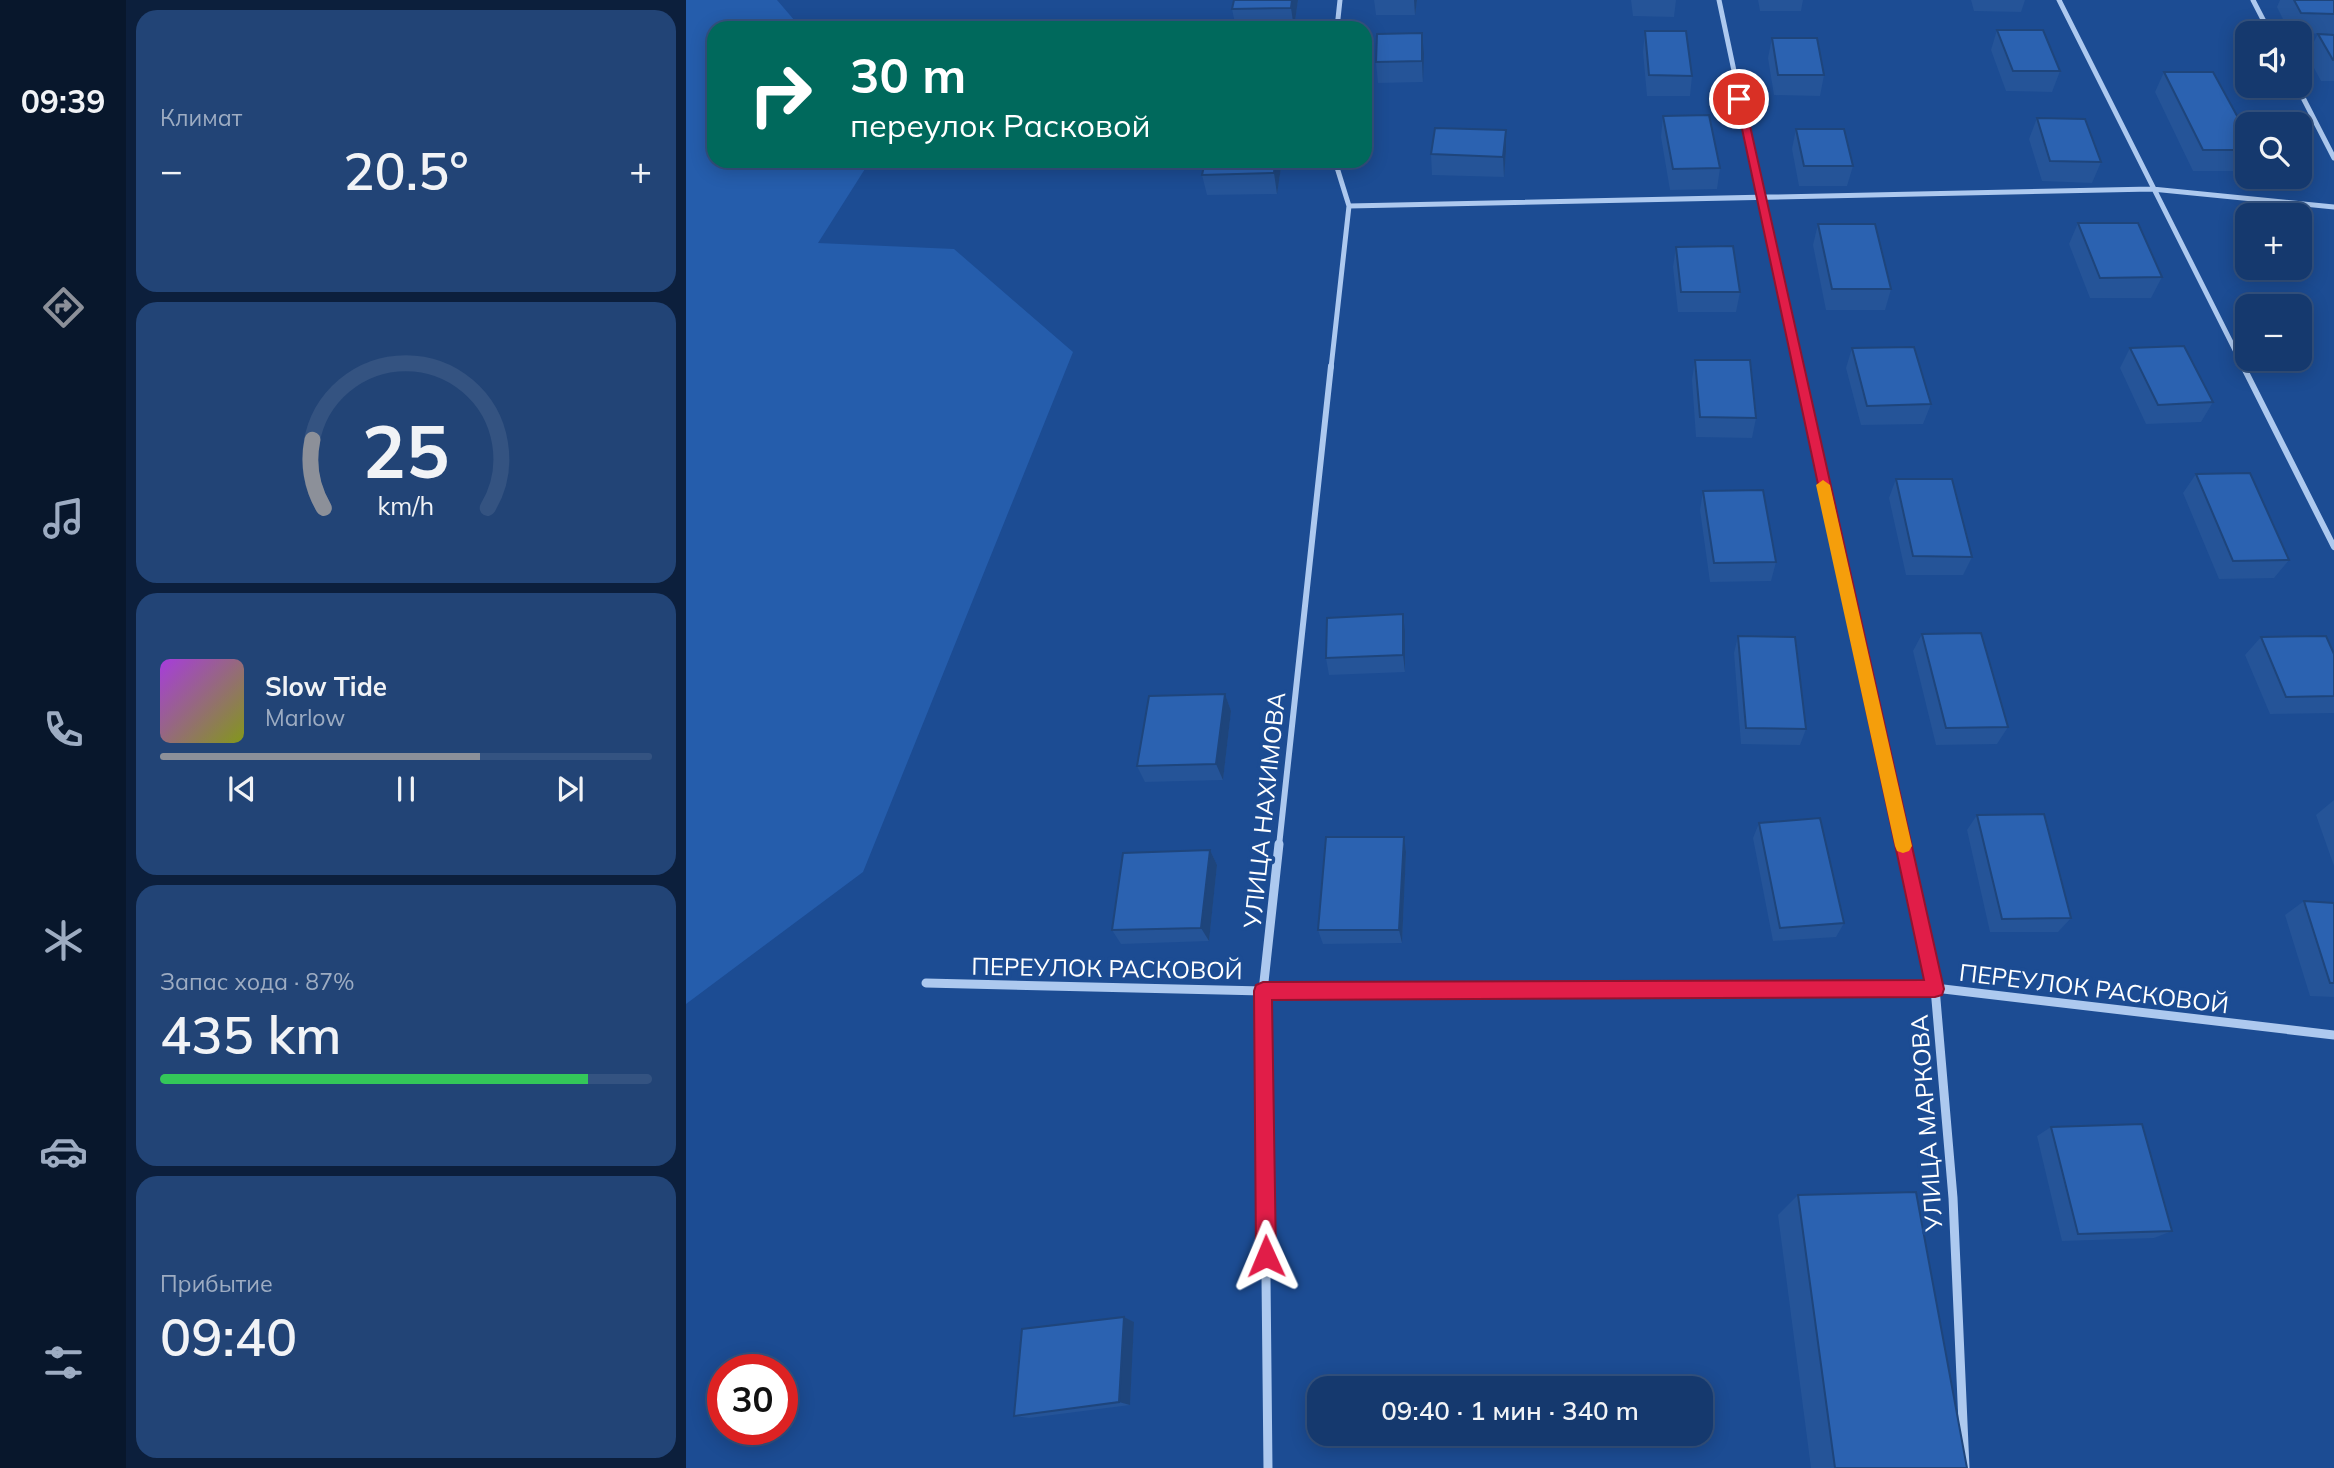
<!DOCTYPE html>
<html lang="ru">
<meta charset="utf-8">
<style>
:root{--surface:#15396e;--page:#224476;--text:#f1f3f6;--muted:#9dacc2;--line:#345381;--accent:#8c9099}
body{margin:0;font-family:Mulish,sans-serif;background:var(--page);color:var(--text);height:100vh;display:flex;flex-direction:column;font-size:26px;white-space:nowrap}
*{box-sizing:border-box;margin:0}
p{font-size:23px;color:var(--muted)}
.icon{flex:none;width:38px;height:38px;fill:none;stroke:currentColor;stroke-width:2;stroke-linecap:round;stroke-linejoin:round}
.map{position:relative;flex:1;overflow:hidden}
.side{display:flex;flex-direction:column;gap:10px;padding:10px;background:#0c1f3c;width:560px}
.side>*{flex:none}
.banner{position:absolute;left:21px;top:21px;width:665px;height:147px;border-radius:21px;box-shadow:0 4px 18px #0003,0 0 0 2px var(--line);background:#00695c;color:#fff;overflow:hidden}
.tools{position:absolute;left:1549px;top:21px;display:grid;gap:14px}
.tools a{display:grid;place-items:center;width:77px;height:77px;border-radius:14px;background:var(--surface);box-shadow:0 4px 18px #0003,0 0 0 2px var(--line);font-size:35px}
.speed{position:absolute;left:21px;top:1354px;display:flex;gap:14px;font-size:35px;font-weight:700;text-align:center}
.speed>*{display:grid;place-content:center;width:91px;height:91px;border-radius:50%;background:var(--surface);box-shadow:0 4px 18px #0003,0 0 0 2px var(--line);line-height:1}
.speed .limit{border:10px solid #d22;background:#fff;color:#111}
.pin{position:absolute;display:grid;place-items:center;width:60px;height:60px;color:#fff;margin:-30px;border:4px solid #fff;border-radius:50%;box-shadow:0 2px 7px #0007}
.me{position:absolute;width:77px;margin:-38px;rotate:359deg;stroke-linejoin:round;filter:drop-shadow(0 0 5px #0008)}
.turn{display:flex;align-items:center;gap:24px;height:147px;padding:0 28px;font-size:32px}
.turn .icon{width:91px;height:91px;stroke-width:2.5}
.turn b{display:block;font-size:49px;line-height:60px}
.big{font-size:52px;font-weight:600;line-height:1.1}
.side .card{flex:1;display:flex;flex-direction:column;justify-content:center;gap:10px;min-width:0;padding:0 24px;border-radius:21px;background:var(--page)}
.side .dial{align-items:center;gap:0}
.dial svg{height:182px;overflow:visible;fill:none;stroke:var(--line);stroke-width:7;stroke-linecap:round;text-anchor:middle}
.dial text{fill:var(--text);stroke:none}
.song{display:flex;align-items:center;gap:21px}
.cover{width:84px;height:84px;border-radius:10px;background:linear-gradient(135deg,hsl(280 70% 55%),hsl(70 70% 35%))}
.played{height:7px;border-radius:4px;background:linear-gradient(90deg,var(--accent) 65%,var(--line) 65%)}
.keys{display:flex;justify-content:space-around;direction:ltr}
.heat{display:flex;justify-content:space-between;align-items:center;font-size:38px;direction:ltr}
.charge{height:10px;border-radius:5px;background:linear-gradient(90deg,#34c759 87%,var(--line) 0)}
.trip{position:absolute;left:621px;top:1376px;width:406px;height:70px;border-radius:21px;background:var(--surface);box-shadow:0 4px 18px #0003,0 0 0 2px var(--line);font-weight:600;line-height:70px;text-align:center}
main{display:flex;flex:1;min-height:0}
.tabs{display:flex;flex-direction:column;width:126px;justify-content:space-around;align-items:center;background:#08172c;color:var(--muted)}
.tabs .icon{width:49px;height:49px}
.tabs .active{color:var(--accent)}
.tabs b{font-size:32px;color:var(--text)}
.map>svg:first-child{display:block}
.green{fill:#255dac}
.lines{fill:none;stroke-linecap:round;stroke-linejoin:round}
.minor-far2{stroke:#adc9ef;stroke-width:5}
.minor-far1{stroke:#adc9ef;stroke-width:6}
.minor{stroke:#adc9ef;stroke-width:9}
.wall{fill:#255498}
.shaded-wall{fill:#1e457c}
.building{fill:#2b62b1;stroke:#1e457c;stroke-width:2}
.route{fill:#e11d48;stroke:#92132f;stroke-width:2}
.slow{fill:#f59e0b}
.labels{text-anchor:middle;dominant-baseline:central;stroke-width:7;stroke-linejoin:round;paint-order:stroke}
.street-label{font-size:24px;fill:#fff;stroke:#1c4c93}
</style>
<main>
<nav class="tabs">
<b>09:39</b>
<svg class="icon active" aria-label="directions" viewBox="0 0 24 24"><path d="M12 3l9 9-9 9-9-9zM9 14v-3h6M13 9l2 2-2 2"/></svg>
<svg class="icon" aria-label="music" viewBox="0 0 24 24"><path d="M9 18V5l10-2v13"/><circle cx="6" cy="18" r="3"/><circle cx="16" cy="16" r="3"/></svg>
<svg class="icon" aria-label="phone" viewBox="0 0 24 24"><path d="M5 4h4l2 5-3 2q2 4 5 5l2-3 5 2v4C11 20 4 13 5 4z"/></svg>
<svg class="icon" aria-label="climate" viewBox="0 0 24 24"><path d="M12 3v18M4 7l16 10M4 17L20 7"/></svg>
<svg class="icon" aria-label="car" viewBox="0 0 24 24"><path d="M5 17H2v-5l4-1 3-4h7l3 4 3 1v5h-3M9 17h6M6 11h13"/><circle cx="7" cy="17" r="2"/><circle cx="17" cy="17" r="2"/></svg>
<svg class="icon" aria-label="filters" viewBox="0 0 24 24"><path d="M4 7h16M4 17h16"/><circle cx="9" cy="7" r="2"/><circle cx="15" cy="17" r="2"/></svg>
</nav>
<section class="side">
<div class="card"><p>Климат</p>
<div class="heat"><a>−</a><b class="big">20.5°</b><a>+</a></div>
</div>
<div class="card dial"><svg viewBox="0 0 100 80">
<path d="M14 69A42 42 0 1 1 86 69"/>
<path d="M14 69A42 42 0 0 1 9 39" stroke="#8c9099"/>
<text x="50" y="56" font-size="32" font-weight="700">25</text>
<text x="50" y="72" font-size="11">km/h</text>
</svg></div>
<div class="card">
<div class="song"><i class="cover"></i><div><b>Slow Tide</b><p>Marlow</p></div></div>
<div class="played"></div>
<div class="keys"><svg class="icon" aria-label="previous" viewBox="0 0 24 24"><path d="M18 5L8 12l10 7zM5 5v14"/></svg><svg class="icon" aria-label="pause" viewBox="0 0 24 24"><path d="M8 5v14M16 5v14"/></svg><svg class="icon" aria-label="next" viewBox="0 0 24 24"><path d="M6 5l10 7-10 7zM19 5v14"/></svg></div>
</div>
<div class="card"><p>Запас хода · 87%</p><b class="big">435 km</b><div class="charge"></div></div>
<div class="card"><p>Прибытие</p><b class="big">09:40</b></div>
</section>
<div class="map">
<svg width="1648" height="1468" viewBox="0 0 1648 1468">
<rect width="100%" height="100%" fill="#1c4c93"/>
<path class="green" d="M0,0H91L115,28H28V161H184L132,243L268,249L387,352L177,872L0,1004Z"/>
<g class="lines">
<path class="minor-far2" d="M1033,0L1111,368
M1373,0L1558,368
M1567,0L1584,33
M651,28L654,0
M1611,86L1648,158
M663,206L1466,189L1648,207
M645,368L663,206L649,161"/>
<path class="minor-far1" d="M1111,366L1217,846
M1557,366L1648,547
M593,846L645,366"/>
<path class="minor" d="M1217,844L1249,988L1267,1198L1279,1468
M240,983L577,991L1249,988L1648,1035
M582,1468L577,991L593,844"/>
</g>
<path class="wall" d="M548,0H612L608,28H550L546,9Z
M688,0H731L729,15H690Z
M945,0H990L988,17L947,16Z
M1072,0H1117L1115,11H1074Z
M1285,0H1339L1335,12L1288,11Z
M1594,0H1648V34L1604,33L1591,7Z
M1311,30L1374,71L1366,92L1320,91L1305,50Z
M959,31L1006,76L1004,96H961L957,52Z
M736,33L737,82L692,83L690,62Z
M1632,34L1648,35V81H1635L1621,55Z
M1086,38L1138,75L1134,96L1088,95L1082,58Z
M1478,72L1561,134V166L1558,171H1507L1469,92Z
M977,116L1034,168L1031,189L984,190L975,137Z
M1351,118L1415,162L1406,183L1356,181L1343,139Z
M1110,129L1167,166L1161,186H1113L1106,149Z
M820,130V151L818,177L746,175L745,154Z
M519,161H596L591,194L521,195L516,175Z
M1392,223L1476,277L1465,298H1404L1383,244Z
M1132,224L1205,289L1199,310H1140L1127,245Z
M990,247L1054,292L1050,312H992L987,267Z
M1166,348L1245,404L1237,424L1175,425L1160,368Z
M1444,348L1527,402L1515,422L1460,424L1434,368Z
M1009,360L1070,418L1066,438L1010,437L1006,380Z
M1510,474L1603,560L1588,578L1533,579L1497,493Z
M1210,479L1286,557L1277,575H1220L1203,498Z
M1017,491L1090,562L1085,581L1024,582L1014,510Z
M719,632V672L643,675L640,658Z
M1236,634L1322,727L1311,744L1250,745L1227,651Z
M1052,636L1120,729L1114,745L1055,744L1048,653Z
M1575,637L1648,654V713L1584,714L1559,655Z
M539,694L545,711L537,780L459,782L451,766Z
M1648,800V866L1630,815Z
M1291,815L1385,918L1372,932H1304L1281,830Z
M1073,823L1158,923L1150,937L1087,941L1067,838Z
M718,837L720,852L716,943L637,944L632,930Z
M524,850L531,865L523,941L435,944L426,930Z
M1618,901L1648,903V997L1624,996L1599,915Z
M1365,1127L1486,1231L1468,1238L1376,1241L1351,1136Z
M1112,1195L1281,1468H1125L1092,1215Z
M438,1317L448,1322L444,1405L343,1418L328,1416Z"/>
<path class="shaded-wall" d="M606,0H612L608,28L605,8Z
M728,0H731L729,15Z
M736,33L738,54L737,82L736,61Z
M820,130V151L818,177L817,157Z
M589,161H596L591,194L588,173Z
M717,614L719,632V672L717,655Z
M539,694L545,711L537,780L530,764Z
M718,837L720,852L716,943L713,930Z
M524,850L531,865L523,941L515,928Z
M438,1317L448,1322L444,1405L433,1402Z"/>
<path class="building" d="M548,0H606L605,8L546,9Z
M1608,0H1648V14L1615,13Z
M1311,30H1357L1374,71H1327Z
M959,31H1000L1006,76L963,75Z
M736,33V61L690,62L691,34Z
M1632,34L1648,35V60H1647Z
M1086,38H1131L1138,75H1092Z
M1478,72H1527L1561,134V150H1517Z
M1023,115L1034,168L987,169L977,116Z
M1351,118L1399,119L1415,162L1364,161Z
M749,128L820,130L817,157L745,154Z
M1110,129H1158L1167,166H1118Z
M519,161H589L588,173L516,175Z
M1392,223H1452L1476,277L1414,278Z
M1132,224H1189L1205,289H1146Z
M1047,246L1054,292H995L990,247Z
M1498,346L1527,402L1472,405L1444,348Z
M1228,347L1245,404L1181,406L1166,348Z
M1009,360H1064L1070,418L1014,417Z
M1564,473L1603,560L1547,561L1510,474Z
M1210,479H1266L1286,557L1227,556Z
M1077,490L1090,562L1028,563L1017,491Z
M717,614V655L640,658L641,618Z
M1295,633L1322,727L1260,728L1236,634Z
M1052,636L1109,637L1120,729L1060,728Z
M1640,636L1648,654V696L1600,697L1575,637Z
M539,694L530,764L451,766L463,696Z
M1358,814L1385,918L1316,919L1291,815Z
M1134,818L1158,923L1094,928L1073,823Z
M640,837H718L713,930H632Z
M524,850L515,928L426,930L437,853Z
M1618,901L1648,903V983H1644Z
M1456,1124L1486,1231L1392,1234L1365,1127Z
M1230,1192L1281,1468H1149L1112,1195Z
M438,1317L433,1402L328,1416L336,1329Z"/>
<path class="route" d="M1049,96L1058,99L1258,989L1256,995L1249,997L586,1000L590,1256L587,1263L580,1266L573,1263L570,1256L568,991L570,985L577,982L1238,980Z"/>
<path class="slow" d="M1137,480L1144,485L1226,846L1223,851L1217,853L1211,851L1209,846L1130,485Z"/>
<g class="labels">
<g class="street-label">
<text transform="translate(578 810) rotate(-84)">УЛИЦА НАХИМОВА</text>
<text transform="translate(421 968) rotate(1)">ПЕРЕУЛОК РАСКОВОЙ</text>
<text transform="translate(1408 988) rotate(7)">ПЕРЕУЛОК РАСКОВОЙ</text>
<text transform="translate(1240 1123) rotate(-94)">УЛИЦА МАРКОВА</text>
</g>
</g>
</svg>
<div class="tools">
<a><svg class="icon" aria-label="sound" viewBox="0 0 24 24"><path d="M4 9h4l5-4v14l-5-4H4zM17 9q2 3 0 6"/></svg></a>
<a><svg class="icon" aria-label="search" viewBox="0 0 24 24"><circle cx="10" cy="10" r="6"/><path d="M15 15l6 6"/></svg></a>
<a>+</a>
<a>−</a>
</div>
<div class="speed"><div class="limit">30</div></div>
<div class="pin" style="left:1053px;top:99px;background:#d93025"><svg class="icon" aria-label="arrive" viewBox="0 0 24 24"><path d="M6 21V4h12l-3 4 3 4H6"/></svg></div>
<svg class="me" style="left:580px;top:1256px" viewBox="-20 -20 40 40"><path d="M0-17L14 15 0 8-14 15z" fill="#e11d48" stroke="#fff" stroke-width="4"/></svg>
<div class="trip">09:40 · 1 мин · 340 m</div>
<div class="banner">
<div class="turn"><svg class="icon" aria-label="right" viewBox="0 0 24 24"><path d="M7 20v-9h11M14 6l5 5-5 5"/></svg><div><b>30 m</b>переулок Расковой</div></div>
</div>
</div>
</main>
